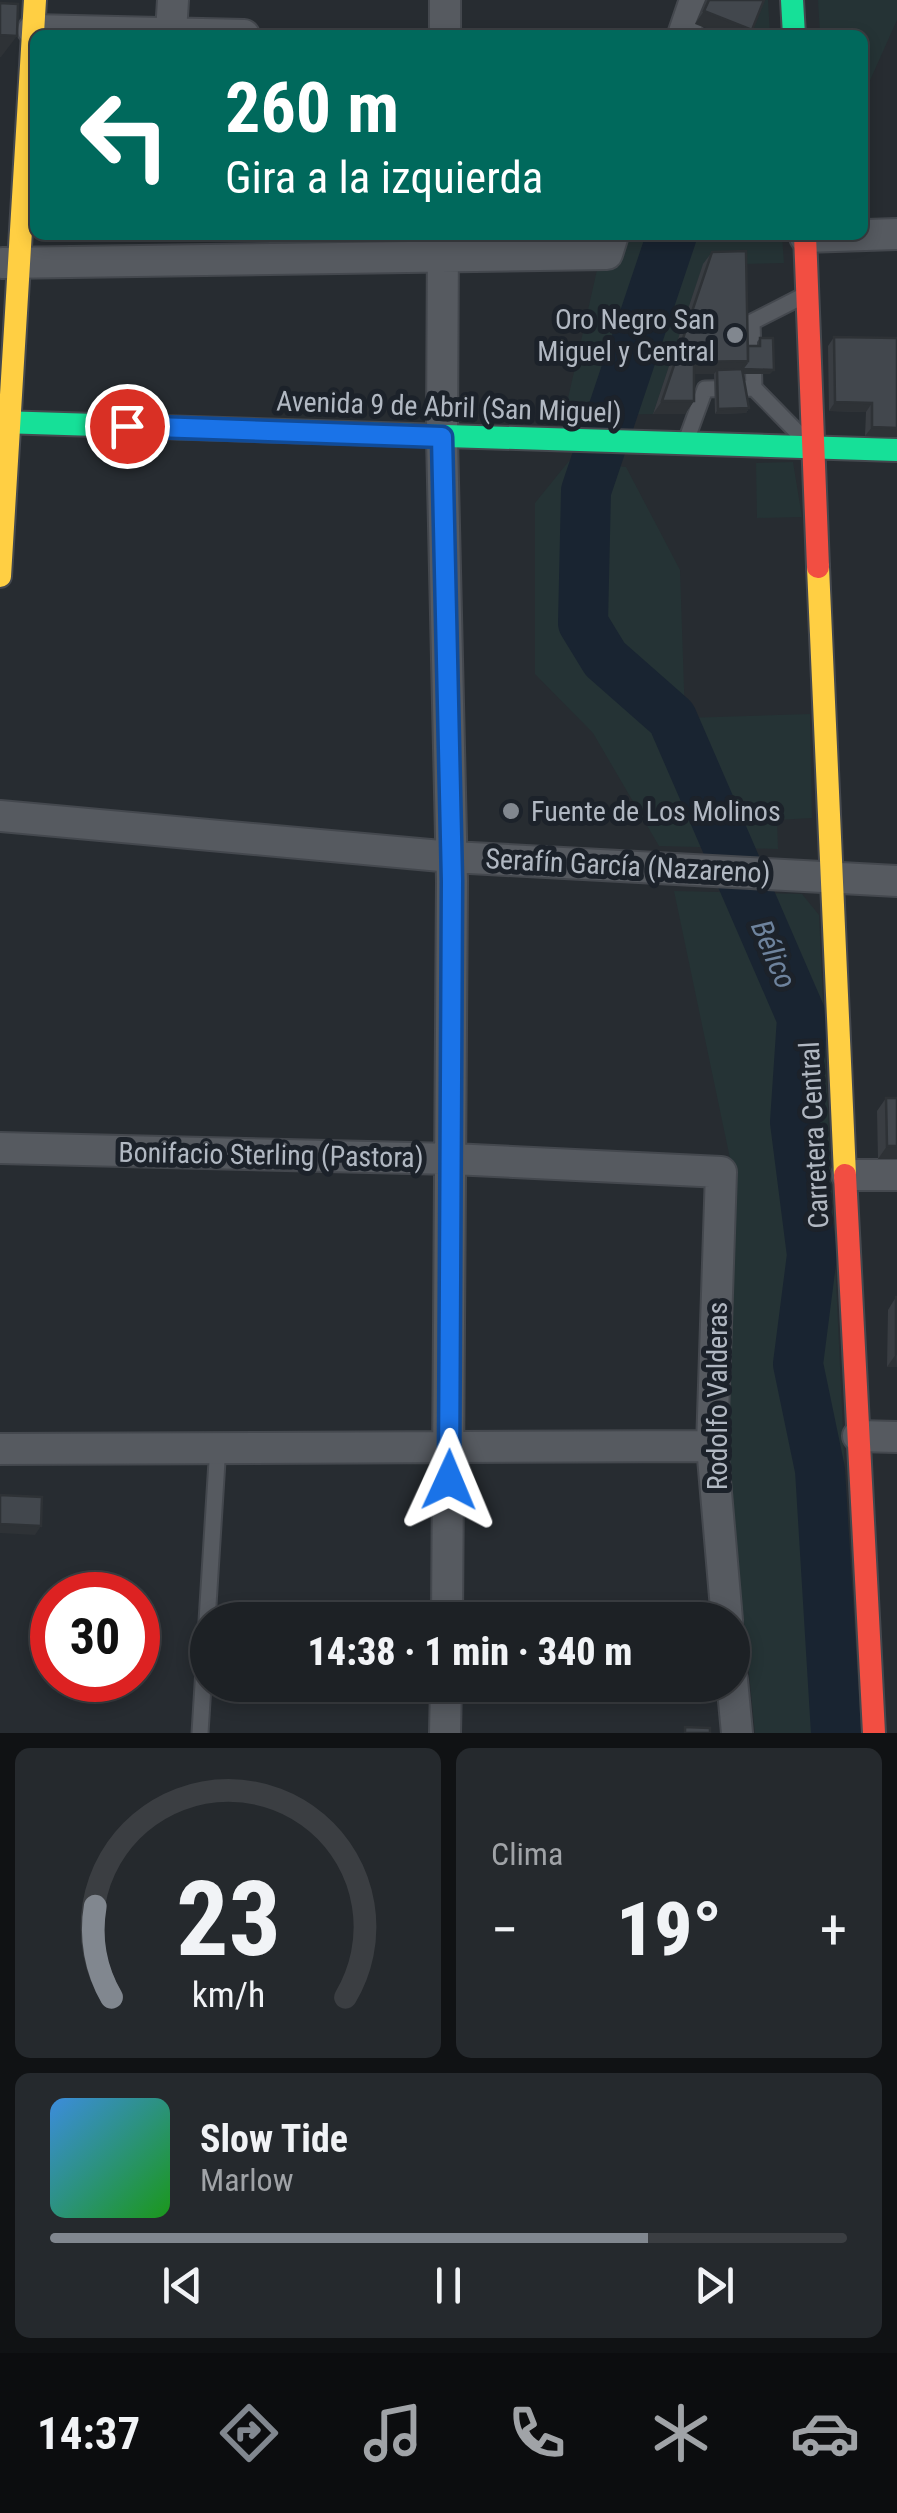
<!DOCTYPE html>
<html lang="es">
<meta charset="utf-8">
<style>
:root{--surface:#1d2125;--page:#25292d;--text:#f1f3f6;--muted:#a0a3a7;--line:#3b3e42;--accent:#81878f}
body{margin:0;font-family:"Roboto Condensed",sans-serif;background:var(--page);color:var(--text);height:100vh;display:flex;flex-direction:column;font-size:38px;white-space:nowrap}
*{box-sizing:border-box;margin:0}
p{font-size:32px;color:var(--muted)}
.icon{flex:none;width:55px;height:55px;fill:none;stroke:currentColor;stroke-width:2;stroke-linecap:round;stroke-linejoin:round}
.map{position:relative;height:1733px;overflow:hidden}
.details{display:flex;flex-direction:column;gap:15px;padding:15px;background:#101214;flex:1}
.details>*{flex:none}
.top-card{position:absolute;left:30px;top:30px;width:838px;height:210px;border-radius:15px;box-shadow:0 5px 15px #0003,0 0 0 2px var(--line);background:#00695c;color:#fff;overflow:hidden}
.speed{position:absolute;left:30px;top:1572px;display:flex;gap:20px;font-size:50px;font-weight:700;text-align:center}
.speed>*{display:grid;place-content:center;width:130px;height:130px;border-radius:50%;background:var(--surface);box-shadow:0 5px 15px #0003,0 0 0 2px var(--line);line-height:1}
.speed .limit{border:15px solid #d22;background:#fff;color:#111}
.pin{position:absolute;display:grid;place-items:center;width:85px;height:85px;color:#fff;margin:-42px;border:5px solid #fff;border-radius:50%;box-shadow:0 2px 10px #0007}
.me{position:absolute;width:110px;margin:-55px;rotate:1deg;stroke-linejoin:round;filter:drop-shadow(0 0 8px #0008)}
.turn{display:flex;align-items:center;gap:35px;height:210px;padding:0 30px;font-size:45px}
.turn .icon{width:130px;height:130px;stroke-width:2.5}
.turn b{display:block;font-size:70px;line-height:85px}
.big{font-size:75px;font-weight:800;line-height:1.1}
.details .tile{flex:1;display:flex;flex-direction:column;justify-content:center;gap:15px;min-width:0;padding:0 35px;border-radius:15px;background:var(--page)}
.details .dial{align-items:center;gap:0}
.dial svg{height:260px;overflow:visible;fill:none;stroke:var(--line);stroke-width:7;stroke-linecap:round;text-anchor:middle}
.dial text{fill:var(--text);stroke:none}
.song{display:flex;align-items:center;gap:30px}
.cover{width:120px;height:120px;border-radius:15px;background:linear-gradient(135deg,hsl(210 70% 55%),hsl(120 70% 35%))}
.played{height:10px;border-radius:5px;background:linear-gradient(90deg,var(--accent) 75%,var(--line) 75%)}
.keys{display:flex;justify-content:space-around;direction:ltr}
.heat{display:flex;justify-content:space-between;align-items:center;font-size:55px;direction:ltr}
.details .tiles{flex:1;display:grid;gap:15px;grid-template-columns:1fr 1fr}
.tile:last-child{grid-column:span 2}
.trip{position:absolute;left:190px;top:1602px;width:560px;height:100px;border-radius:50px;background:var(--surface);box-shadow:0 5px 15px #0003,0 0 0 2px var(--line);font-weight:800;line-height:100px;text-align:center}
.tab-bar{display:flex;height:160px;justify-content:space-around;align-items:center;background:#0c0d0f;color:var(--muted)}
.tab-bar .icon{width:70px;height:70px}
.tab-bar .active{color:var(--accent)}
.tab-bar b{font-size:45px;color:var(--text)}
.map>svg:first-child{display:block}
.green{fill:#253335}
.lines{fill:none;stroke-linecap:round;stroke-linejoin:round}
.river{stroke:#192431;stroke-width:50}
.lane-casing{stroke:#44484e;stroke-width:19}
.street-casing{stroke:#44484e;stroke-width:34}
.fast-casing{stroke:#44484e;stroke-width:26}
.slow-casing{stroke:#44484e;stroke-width:26}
.jam-casing{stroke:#44484e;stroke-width:26}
.lane{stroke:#565a60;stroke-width:15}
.street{stroke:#565a60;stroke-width:30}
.fast{stroke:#16e098;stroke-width:22}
.slow{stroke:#ffcf43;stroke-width:22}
.jam{stroke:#f24e42;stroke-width:22}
.wall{fill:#393d42}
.shaded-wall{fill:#2e3236}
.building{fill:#42474d;stroke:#2e3236;stroke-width:2.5}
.route-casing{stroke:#114b97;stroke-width:25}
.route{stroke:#1a73e8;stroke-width:18}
.poi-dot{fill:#81878f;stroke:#1c222a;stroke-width:4}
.labels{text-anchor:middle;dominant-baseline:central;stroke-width:10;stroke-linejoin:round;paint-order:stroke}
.poi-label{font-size:28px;fill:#b1b8c2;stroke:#1c222a;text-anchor:end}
.street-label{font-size:28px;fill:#b1b8c2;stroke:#1c222a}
.water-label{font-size:30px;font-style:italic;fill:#6e839d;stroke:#1c222a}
</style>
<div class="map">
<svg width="897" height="1733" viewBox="0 0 897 1733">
<rect width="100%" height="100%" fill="#272c31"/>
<path class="green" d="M760,0H768L770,35H746Z
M818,0H897V20L863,96L862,35H820Z
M627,235H782L784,263L703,265L653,414L564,416L597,270L620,256Z
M569,461L626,467L680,570L685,718L810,714L812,818L777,820L778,849L659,846L593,733L535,674V503Z
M793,462L802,517L757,518L756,463Z
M674,891L802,894L819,915L857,1733H755L727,1453L732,1168Z"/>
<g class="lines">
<path class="river" d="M672,235L586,491L583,623L605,659L672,718L802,1018L795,1122L812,1255L798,1364L820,1470L836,1733"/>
<defs>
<path id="lane" d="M754,388L799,434
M686,441L705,389L754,388L752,322L799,298
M200,1733L218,1445"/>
<path id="street" d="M33,30L244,35
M171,33L173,0
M445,35V0
M683,35L695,0
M443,235L442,437L452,881L447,1620
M805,237L897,234
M3,263L607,254L613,235
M0,816L452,857L897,881
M0,1148L452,1159L721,1172L712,1446L727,1620
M847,1175H897
M858,1436L897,1437
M0,1449L712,1446
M732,1680L737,1733
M445,1733L446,1685"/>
<path id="fast" d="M792,0L794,35
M0,422L897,450"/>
<path id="slow" d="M818,567L845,1175
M0,576L35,0"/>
<path id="jam" d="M805,235L818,567
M845,1175L874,1733"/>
</defs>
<use href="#lane" class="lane-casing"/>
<use href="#street" class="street-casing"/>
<use href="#fast" class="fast-casing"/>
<use href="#slow" class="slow-casing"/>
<use href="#jam" class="jam-casing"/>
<use href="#lane" class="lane"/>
<use href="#street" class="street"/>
<use href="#fast" class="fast"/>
<use href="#slow" class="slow"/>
<use href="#jam" class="jam"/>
</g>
<path class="wall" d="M705,0H764L695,24Z
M712,252L748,346H757V342L760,338L770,374H743L749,408L746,413L715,414L714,374H694V401L685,414H653L703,264Z
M834,337L897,437L865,436L866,412L829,411L828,346Z
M886,1098L897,1159H878L877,1111Z
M896,1297L897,1367H887L888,1310Z"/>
<path class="shaded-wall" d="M704,11L752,30L749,35H723L695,24Z
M0,35L17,36L1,57H0Z
M748,361L739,374L717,370L714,374H685L694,362Z
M742,369L774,370L770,374H739Z
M662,401H694L685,414H653Z
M835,402L872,403L866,412L829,411Z
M749,408L746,413L715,414L718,409Z
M872,427L897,428V437L865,436Z
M887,1146H897V1159H878Z
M896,1354L897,1367H887Z
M0,1524L41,1526L35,1535L0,1533Z"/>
<path class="building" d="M709,0H764L752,30L704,11Z
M0,3L18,4L17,36L0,35Z
M746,251L748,361L694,362V401H662L712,252Z
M834,337L897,338V428L872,427V403L835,402Z
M760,338H773L774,370L742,369L748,361V346H760Z
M742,369L749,408L718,409L717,370Z
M886,1098H897V1146H887Z
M896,1297H897V1354H896Z
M0,1495L42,1497L41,1526L0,1524Z
M685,1727L710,1728V1733H685Z"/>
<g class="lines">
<defs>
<path id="route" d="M127,426L442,437L452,881L449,1480"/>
</defs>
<use href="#route" class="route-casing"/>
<use href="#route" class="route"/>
</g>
<g class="poi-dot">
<circle cx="735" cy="335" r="10"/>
<circle cx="511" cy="811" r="10"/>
</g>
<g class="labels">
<g class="poi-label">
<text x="715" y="319">Oro Negro San<tspan x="715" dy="32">Miguel y Central</tspan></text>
<text x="531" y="811" text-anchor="start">Fuente de Los Molinos</text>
</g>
<g class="street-label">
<text transform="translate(449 407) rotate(2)">Avenida 9 de Abril (San Miguel)</text>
<text transform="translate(628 866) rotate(3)">Serafín García (Nazareno)</text>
<text transform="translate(814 1135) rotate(-93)">Carretera Central</text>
<text transform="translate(271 1155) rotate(1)">Bonifacio Sterling (Pastora)</text>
<text transform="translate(717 1396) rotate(-90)">Rodolfo Valderas</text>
</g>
<g class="water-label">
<text transform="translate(774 954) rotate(67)">Bélico</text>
</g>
</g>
</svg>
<div class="speed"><div class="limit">30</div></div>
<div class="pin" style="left:127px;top:426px;background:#d93025"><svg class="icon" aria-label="arrive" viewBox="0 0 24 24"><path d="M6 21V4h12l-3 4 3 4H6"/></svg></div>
<svg class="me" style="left:449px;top:1480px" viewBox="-20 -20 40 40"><path d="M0-17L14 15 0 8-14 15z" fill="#1a73e8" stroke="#fff" stroke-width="4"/></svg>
<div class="trip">14:38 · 1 min · 340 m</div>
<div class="top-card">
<div class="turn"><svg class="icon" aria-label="left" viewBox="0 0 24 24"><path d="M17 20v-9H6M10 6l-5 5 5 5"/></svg><div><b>260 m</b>Gira a la izquierda</div></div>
</div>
</div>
<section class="details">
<div class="tiles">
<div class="tile dial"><svg viewBox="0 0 100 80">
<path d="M14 69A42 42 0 1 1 86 69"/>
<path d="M14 69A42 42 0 0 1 9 41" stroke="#81878f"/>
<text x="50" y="56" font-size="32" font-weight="700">23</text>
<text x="50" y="72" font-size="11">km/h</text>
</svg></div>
<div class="tile"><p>Clima</p>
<div class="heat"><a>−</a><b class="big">19°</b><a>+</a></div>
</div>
<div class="tile">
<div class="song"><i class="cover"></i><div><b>Slow Tide</b><p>Marlow</p></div></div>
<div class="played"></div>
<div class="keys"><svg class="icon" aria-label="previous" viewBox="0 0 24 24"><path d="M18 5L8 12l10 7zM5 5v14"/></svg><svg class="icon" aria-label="pause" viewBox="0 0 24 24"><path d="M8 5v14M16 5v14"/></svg><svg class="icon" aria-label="next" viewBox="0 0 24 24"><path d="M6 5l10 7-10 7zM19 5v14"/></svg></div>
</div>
</div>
</section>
<nav class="tab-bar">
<b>14:37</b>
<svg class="icon active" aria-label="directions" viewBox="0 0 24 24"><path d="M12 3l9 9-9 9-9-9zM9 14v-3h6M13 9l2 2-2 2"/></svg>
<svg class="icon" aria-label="music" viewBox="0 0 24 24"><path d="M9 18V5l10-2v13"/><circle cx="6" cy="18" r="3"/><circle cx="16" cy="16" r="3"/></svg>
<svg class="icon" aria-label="phone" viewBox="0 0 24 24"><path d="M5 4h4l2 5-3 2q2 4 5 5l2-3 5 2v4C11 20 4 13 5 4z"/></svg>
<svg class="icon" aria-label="climate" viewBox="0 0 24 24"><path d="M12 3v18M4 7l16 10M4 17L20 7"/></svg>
<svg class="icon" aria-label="car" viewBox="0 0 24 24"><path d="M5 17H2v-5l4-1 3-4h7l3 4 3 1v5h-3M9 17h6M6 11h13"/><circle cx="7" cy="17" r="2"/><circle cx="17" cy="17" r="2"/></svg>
</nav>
